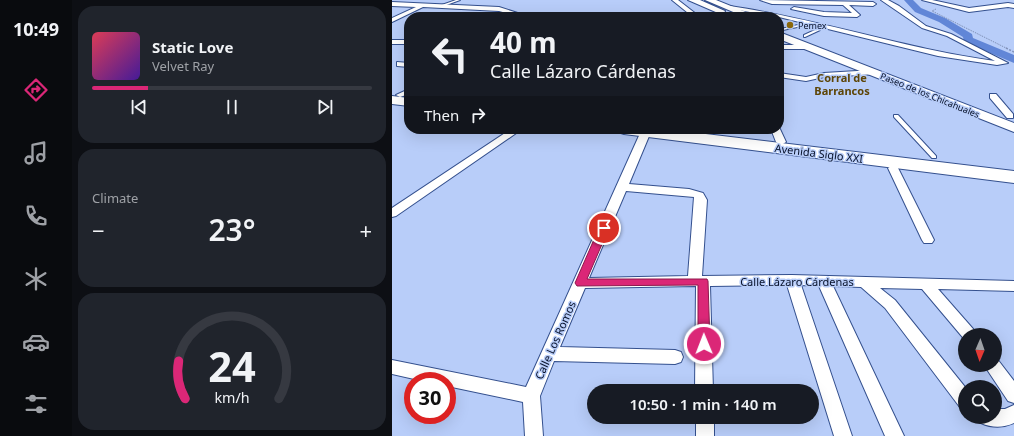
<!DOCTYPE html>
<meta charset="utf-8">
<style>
:root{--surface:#171b24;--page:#20242c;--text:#f1f3f6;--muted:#9ea1a6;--line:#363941;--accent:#db2777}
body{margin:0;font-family:"Noto Sans",sans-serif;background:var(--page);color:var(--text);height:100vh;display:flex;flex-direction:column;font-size:15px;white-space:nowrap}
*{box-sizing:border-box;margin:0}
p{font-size:13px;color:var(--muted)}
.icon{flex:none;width:22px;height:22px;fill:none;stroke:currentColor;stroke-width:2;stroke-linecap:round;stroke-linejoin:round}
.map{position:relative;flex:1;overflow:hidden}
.drawer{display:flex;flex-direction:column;gap:6px;padding:6px;background:#0d0f14;width:320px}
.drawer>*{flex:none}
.banner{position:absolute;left:12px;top:12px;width:380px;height:122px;border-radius:16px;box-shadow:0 4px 16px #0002;background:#171b24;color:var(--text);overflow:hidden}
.needle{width:26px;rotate:182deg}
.controls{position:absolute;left:566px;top:328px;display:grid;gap:8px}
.controls a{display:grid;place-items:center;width:44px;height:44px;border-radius:50%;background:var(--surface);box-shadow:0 4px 16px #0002;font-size:20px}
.speed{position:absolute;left:12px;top:372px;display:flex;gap:8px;font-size:20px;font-weight:700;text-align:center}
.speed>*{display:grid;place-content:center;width:52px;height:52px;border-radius:50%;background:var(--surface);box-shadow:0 4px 16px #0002;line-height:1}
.speed .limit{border:6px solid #d22;background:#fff;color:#111}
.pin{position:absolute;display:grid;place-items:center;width:34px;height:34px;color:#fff;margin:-17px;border:2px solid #fff;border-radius:50%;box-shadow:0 1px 4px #0007}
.me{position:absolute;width:44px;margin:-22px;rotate:359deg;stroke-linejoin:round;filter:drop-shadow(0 0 3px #0008)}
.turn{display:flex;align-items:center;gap:14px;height:84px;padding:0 20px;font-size:18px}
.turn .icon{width:52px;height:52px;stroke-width:2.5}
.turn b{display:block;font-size:28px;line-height:34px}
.then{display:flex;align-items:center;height:38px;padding:0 20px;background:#0003;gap:8px;font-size:15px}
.big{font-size:30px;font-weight:600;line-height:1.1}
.drawer .widget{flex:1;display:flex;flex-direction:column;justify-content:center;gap:6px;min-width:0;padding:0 14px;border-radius:16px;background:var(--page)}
.drawer .dial{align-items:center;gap:0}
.dial svg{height:104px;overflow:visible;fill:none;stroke:var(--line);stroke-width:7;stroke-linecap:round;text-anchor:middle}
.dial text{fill:var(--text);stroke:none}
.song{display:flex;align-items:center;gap:12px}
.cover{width:48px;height:48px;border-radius:6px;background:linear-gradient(135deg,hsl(350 70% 55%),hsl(260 70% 35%))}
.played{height:4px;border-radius:2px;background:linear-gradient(90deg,var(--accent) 20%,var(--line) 20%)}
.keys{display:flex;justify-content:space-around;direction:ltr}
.heat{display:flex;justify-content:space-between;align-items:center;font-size:22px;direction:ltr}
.trip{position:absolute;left:195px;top:384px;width:232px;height:40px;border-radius:20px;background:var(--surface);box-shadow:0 4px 16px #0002;font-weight:600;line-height:40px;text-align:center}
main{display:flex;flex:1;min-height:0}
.tabs{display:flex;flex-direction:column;width:72px;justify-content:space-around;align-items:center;background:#090b0e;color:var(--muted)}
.tabs .icon{width:28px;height:28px}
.tabs .active{color:var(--accent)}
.tabs b{font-size:18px;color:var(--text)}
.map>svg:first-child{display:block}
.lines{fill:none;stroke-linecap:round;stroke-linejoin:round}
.river{fill:#6186d7;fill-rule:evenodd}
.lane-casing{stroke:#34508e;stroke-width:2}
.street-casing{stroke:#34508e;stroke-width:2}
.primary-casing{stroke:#34508e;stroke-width:2}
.highway-casing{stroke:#34508e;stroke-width:2}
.path-far1{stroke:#8091b7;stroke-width:1;stroke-dasharray:1.5 1;stroke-linecap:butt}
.path{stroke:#8091b7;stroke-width:1.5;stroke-dasharray:2 1.5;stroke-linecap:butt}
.lane{fill:#fff;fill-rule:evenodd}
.street{fill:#fff;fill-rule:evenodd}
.primary{fill:#fff;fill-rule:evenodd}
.highway{fill:#fff;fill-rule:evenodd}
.route{fill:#db2777;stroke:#8e194d}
.poi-dot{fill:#8d6a0c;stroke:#b8cdf9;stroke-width:1.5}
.labels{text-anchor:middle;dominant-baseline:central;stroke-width:3;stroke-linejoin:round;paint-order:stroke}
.far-poi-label{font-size:9px;fill:#07112a;stroke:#b8cdf9;text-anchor:start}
.far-street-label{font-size:9px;fill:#07112a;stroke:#b8cdf9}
.far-quarter-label{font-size:11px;font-weight:bold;fill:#5d4507;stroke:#b8cdf9}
.street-label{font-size:11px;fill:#07112a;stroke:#b8cdf9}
</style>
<main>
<nav class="tabs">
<b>10:49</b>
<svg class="icon active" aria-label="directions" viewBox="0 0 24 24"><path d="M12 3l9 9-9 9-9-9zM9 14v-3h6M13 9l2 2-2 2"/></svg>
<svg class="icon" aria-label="music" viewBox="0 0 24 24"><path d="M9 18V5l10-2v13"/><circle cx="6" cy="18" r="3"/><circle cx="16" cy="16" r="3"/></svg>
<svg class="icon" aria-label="phone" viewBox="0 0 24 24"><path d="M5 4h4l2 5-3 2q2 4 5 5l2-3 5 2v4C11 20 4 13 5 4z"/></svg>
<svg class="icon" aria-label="climate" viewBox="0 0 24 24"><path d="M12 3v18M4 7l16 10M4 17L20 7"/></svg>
<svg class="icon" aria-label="car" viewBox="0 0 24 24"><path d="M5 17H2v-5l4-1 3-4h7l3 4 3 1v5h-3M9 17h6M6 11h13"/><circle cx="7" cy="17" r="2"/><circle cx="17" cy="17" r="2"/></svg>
<svg class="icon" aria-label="filters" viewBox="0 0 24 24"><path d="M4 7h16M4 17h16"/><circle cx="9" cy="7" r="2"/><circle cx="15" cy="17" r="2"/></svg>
</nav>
<section class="drawer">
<div class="widget">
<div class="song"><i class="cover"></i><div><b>Static Love</b><p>Velvet Ray</p></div></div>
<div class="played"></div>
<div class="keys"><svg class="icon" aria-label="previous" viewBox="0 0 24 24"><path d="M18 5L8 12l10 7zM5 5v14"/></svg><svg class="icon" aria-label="pause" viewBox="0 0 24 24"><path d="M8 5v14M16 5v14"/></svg><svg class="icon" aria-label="next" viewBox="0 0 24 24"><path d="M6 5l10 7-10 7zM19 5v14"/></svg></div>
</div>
<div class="widget"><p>Climate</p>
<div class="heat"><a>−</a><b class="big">23°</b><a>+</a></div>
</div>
<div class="widget dial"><svg viewBox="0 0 100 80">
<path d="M14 69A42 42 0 1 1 86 69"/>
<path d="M14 69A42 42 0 0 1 9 40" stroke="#db2777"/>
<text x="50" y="56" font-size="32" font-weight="700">24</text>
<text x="50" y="72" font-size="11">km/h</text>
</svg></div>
</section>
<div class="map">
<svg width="622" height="436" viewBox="0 0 622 436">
<rect width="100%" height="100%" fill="#b8cdf9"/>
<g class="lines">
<path class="river" d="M512,0H521L529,8L553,18L580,34L581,38L622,55V63L572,42L571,37L547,22L523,12Z"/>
<defs>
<path id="lane" d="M64,0H68L49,7L47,6Z
M410,24L428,30L413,37H412V35L423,30L410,26L391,30L389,29Z
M502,115H506L544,156V158H540L502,117Z"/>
<path id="street" d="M280,0H286L308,17H301Z
M368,0L481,2L484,4L481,6L457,5L468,15L465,17L432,16L399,9L402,7L432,12L460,13L451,5L380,4Z
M489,0H496L507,6L534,26L559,34L616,63L605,65L546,56L387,17L335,8L338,6C427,19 513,49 603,61L555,36L530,28Z
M530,0H540L577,8L616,3L622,4V8L616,7L577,12Z
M0,2L107,7L138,17H129L107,11L31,7L0,22V18L24,7L0,6Z
M0,40H17V44H0Z
M387,45H418L421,47L418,49H387Z
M5,62L17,63V67L5,66Z
M482,70L486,72L485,74L432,77L414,81L387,77V73L414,77L432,73Z
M17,89V94L8,97L4,95Z
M598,94H604L621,114V118H615L598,98Z
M387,127L394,142L389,145L384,142L379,129H387Z
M119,129H130L4,216L0,217V208Z
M250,129H260L237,184L297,189L311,193L315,200L310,276L400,275L622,281V291L546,289L582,330L584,335H573V340L530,289L488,288L503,300L573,387V408L567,406L493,308L469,287L441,286L512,436H493L427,286L409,285L460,436H442L395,285L318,286L321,391H303L304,286L193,288L168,347L283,350L289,352L291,357L289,362L283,364L162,361L148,396L151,436H133L131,402L55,386V381H31L0,374V360L134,387ZM234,191L302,197L296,276L197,278Z
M501,165L506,168L542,240L540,243H532L530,240L496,168Z
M603,359L606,360L622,381V403L616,401L592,365H603Z
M622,405V423C611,428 600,428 589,423L586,417H603V409H613Z
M304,417H322V436H304Z"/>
<path id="primary" d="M296,0H308L333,11L332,13H326Z
M313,0H324L366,17H353Z
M387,32L622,123V132L387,39Z"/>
<path id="highway" d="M0,96L17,98V106L0,104Z
M224,129H272L622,171V183L232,134L226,132Z"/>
</defs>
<use href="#lane" class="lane-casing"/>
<use href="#street" class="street-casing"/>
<use href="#primary" class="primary-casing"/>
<use href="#highway" class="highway-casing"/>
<path class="path-far1" d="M544,9L540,11L616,49"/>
<path class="path" d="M614,48L622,52"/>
<use href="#lane" class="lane"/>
<use href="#street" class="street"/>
<use href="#primary" class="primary"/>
<use href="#highway" class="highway"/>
</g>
<path class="route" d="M212,225L217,228L195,279H315L316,281L318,344L316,348L312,349L308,348L306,344V285L185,286L183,283L207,228Z"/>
<circle class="poi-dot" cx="398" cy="25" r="4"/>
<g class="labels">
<g class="far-poi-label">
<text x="406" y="25">Pemex</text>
</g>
<g class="far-street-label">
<text transform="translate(538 95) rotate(22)">Paseo de los Chicahuales</text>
</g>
<g class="far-quarter-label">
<text x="450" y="77">Corral de<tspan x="450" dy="13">Barrancos</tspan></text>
</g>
<g class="street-label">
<text transform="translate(427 153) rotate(7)">Avenida Siglo XXI</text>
<text x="405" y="281">Calle Lázaro Cárdenas</text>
<text transform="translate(163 340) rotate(-66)">Calle Los Romos</text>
</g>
</g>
</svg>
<div class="controls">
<a><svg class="needle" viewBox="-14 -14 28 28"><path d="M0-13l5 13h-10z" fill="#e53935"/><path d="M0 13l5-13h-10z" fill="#9ea1a6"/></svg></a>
<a><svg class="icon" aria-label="search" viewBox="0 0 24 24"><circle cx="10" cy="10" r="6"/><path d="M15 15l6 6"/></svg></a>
</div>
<div class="speed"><div class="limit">30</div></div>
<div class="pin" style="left:212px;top:228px;background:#d93025"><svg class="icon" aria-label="arrive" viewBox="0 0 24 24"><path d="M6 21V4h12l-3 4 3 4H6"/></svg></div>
<svg class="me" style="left:312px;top:344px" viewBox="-20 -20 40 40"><circle r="17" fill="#db2777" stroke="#fff" stroke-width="3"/><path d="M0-11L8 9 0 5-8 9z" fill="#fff"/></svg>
<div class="trip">10:50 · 1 min · 140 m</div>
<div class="banner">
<div class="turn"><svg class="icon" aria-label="left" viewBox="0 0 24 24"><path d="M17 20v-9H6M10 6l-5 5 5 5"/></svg><div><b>40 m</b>Calle Lázaro Cárdenas</div></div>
<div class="then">Then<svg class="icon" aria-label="right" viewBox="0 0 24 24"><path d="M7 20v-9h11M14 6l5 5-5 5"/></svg></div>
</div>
</div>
</main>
